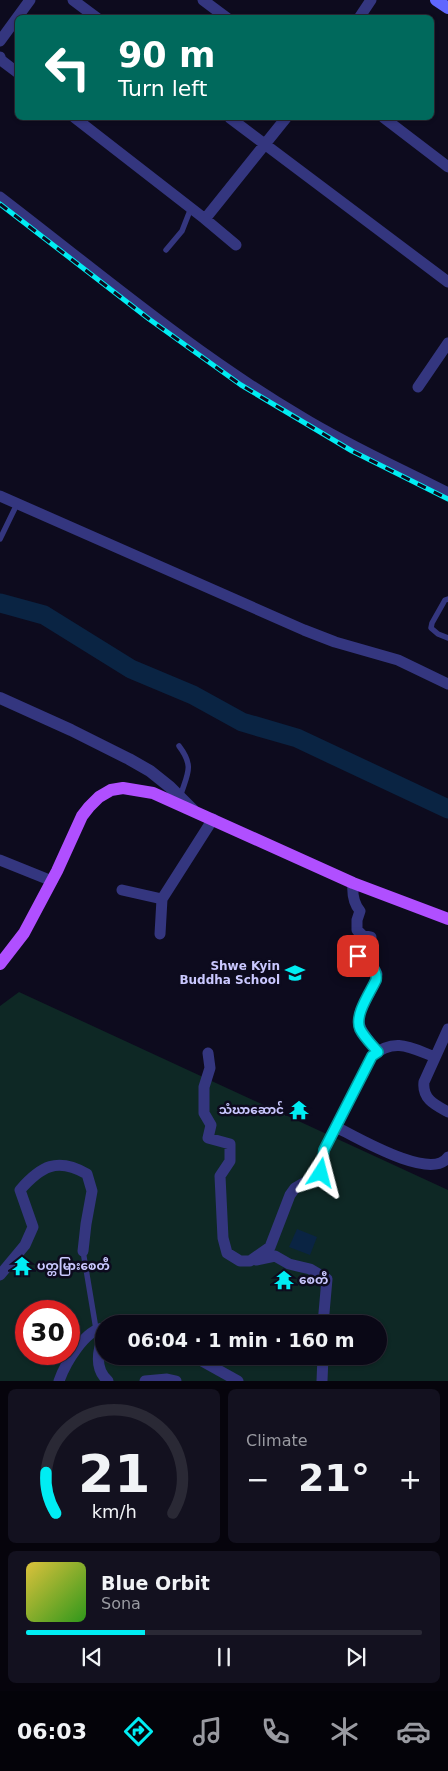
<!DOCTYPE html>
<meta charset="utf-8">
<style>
:root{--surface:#0a0816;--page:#13111f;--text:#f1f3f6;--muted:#999aa1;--line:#2a2935;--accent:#00edf3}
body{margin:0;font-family:"DejaVu Sans","Noto Sans Myanmar",sans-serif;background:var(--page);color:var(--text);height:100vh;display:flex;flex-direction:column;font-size:19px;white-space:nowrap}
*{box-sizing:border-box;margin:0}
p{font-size:16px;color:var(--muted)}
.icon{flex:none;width:28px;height:28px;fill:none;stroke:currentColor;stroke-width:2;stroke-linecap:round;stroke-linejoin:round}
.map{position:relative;height:1381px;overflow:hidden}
.drawer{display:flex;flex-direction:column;gap:8px;padding:8px;background:#06040c;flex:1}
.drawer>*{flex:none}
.top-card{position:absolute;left:15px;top:15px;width:419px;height:105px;border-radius:8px;box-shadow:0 1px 4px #0004,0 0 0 1px var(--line);background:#00695c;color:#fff;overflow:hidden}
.speed{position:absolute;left:15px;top:1300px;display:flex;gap:10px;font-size:25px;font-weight:700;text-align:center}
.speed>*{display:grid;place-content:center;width:65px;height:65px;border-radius:50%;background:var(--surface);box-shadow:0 1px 4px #0004,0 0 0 1px var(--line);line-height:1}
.speed .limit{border:8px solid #d22;background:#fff;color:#111}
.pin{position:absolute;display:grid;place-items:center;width:42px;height:42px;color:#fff;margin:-21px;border-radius:10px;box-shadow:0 2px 8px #0006}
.me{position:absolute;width:55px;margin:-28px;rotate:9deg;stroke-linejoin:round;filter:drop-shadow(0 0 4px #0008)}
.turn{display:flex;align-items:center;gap:18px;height:105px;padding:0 20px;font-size:22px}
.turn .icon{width:65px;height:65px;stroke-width:2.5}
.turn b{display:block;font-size:35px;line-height:42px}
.big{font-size:38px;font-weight:700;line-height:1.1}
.drawer .card{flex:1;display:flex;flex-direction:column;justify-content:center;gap:8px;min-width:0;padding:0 18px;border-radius:8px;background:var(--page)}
.drawer .dial{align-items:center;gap:0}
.dial svg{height:130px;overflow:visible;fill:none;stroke:var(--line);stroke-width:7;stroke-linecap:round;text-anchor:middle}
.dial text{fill:var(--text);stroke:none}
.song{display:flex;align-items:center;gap:15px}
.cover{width:60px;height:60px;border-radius:8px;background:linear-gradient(135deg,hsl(50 70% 55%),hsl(110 70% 35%))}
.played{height:5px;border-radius:2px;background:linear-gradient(90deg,var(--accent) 30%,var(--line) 30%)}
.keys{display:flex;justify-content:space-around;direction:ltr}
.heat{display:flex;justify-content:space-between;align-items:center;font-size:28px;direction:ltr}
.drawer .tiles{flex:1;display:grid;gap:8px;grid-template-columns:1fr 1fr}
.card:last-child{grid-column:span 2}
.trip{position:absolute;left:95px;top:1315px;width:292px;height:50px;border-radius:25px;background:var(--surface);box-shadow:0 1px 4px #0004,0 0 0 1px var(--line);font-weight:700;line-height:50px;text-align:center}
.tabs{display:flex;height:80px;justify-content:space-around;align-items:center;background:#040309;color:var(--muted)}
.tabs .icon{width:35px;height:35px}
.tabs .on{color:var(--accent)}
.tabs b{font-size:22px;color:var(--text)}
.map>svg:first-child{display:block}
.green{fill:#0e2825;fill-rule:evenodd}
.water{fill:#0a2443}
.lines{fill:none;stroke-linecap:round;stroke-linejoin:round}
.river{stroke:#0a2443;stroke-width:19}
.service{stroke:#34367f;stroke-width:5.5}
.minor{stroke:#34367f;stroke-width:11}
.tertiary{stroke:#34367f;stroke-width:12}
.secondary{stroke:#5f67ff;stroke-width:12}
.primary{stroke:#b04fff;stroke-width:12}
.rail-casing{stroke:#00edf3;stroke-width:5}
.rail{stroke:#0d0b1e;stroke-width:3;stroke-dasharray:9;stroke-linecap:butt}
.route-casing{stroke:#009a9e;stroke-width:12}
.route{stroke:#00edf3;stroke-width:9}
.labels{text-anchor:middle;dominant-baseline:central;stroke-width:5;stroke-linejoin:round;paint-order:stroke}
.poi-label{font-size:12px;font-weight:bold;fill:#cac8ff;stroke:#0d0b1e;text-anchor:end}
</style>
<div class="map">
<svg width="448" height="1381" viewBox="0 0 448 1381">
<rect width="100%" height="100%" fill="#0d0b1e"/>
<path class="green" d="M19,992L448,1190V1381H0V1006ZM26,1311H69V1354H26ZM104,1324H379V1356H104Z"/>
<path class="water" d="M297,1229L317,1237L310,1255L289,1247Z"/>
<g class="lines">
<path class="river" d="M0,603L44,615L131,669L193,695L242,722L297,738L448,809"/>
<path class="service" d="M166,250L182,231L191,208
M0,539L17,504
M448,599L445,600L432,623L431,628L438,634L448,638
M179,746C195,767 187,774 180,797
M83,1251L96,1329"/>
<path class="minor" d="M73,0L97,18
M203,0L227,18
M359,18L371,0
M0,41L30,0
M0,57L1,60L18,73
M75,118L205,219L286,118
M230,118L448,282
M384,118L448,167
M0,197C98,272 193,353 300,416C347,445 399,468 448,493
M205,219L236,245
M418,387L448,343
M0,496L304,630L335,642L398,660L448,684
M0,860L52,881
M353,883C352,894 353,903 360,911L357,920V930L362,935L371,937L368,957L358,956
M122,890L162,899
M160,934L162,899L213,819
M358,956L375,970L377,974C375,992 352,1011 361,1029C365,1037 372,1045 378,1052
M448,1029L424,1082C422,1099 435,1105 448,1112
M208,1053L210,1068L204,1087V1113L211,1125L208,1138L230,1144V1161L220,1176L223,1238L227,1253L240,1261H250L270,1247L290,1195L295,1188L321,1173L324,1150L372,1056C395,1037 411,1048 435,1057
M336,1127C356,1137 432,1182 448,1157
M256,1260L275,1256L289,1264L310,1269L327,1279L323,1324
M0,1275L25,1245L33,1227L20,1190C41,1166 57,1157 87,1174L92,1191L86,1224L83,1251
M117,1324C127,1320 137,1317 147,1324
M104,1334C98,1349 94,1369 108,1381
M193,1356L238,1381
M59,1381C65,1364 85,1329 104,1328
M145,1381L167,1379L176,1381
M322,1381L323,1356"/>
<path class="tertiary" d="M0,698L71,730L129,759L150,771L170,787L193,810"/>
<path class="secondary" d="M436,0L448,8"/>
<path class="primary" d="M0,964L24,933L57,871L82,816L89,807L99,797L111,790L123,788L153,793L353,883L448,919"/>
<defs>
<path id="rail" d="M0,204L149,319L241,385L352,451L448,499"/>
</defs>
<use href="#rail" class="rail-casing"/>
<use href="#rail" class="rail"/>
</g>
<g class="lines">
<defs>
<path id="route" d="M321,1173L324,1150L372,1056L378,1052C372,1045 364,1037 360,1029C354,1015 370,993 376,980C378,968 367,963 358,956"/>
</defs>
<use href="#route" class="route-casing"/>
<use href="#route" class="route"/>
</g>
<defs>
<symbol id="school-bare" viewBox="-9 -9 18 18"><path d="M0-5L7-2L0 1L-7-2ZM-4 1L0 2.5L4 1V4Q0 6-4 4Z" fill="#00edf3" stroke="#0d0b1e" stroke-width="2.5" paint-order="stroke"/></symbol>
<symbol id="temple-bare" viewBox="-9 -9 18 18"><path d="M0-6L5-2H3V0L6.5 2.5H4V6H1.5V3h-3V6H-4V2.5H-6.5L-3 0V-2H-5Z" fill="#00edf3" stroke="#0d0b1e" stroke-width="2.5" paint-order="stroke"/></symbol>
</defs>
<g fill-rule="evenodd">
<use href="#school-bare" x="281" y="959" width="28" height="28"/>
<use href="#temple-bare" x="285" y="1096" width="28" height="28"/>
<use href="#temple-bare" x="8" y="1252" width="28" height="28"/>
<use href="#temple-bare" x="270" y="1266" width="28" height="28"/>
</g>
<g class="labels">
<g class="poi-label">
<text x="280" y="966">Shwe Kyin<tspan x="280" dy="14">Buddha School</tspan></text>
<text x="284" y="1110">သံဃာဆောင်</text>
<text x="37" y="1266" text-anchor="start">ပတ္တမြားစေတီ</text>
<text x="299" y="1280" text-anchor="start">စေတီ</text>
</g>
</g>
</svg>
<div class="speed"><div class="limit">30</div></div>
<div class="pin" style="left:358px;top:956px;background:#d93025"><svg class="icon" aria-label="arrive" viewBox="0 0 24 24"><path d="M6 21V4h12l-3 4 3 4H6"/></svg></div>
<svg class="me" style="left:321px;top:1173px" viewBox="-20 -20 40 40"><path d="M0-17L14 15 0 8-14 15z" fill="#00edf3" stroke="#fff" stroke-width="4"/></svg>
<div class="trip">06:04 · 1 min · 160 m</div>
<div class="top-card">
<div class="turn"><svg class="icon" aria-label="left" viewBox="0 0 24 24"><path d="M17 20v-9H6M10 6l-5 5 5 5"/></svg><div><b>90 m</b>Turn left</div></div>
</div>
</div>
<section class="drawer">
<div class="tiles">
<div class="card dial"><svg viewBox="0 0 100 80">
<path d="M14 69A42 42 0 1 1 86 69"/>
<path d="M14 69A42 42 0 0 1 8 44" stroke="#00edf3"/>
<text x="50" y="56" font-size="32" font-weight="700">21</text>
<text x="50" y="72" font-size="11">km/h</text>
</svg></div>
<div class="card"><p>Climate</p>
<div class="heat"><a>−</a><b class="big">21°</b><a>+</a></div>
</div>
<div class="card">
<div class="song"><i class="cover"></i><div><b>Blue Orbit</b><p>Sona</p></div></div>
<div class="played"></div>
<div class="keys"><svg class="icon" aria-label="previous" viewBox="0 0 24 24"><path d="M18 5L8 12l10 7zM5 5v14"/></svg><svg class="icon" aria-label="pause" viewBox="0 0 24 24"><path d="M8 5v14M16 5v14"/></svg><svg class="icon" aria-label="next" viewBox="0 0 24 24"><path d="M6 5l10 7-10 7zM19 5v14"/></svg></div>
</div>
</div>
</section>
<nav class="tabs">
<b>06:03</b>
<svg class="icon on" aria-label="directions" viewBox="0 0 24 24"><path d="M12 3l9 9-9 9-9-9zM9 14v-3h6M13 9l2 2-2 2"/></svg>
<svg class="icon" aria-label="music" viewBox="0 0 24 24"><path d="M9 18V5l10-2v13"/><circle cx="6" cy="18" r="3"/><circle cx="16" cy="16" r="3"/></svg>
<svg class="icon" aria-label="phone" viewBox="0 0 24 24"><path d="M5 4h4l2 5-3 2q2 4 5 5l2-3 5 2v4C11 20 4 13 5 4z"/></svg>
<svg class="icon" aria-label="climate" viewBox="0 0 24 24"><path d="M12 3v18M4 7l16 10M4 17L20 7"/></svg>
<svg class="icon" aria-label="car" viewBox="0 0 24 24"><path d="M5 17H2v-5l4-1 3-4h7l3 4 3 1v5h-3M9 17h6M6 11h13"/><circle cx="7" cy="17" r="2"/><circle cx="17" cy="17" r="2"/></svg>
</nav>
